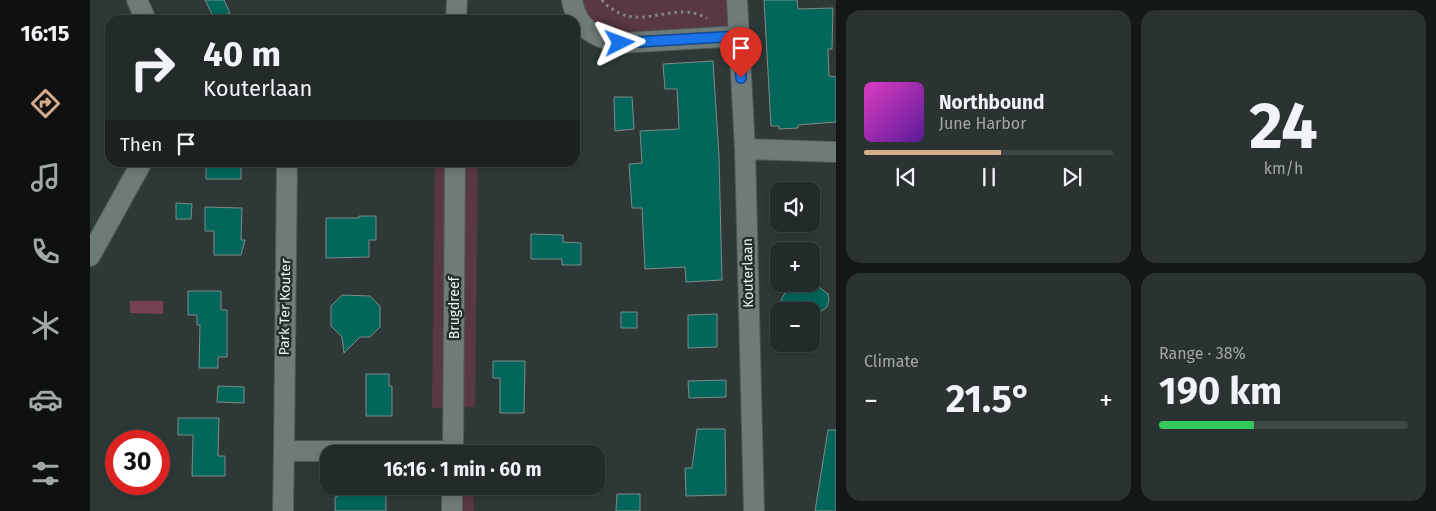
<!DOCTYPE html>
<meta charset="utf-8">
<style>
:root{--surface:#222b29;--page:#2a3331;--text:#f1f3f6;--muted:#a2a7a8;--line:#3f4746;--accent:#d6ab8b}
body{margin:0;font-family:"Fira Sans",sans-serif;background:var(--page);color:var(--text);height:100vh;display:flex;flex-direction:column;font-size:19px;white-space:nowrap}
*{box-sizing:border-box;margin:0}
p{font-size:16px;color:var(--muted)}
.icon{flex:none;width:28px;height:28px;fill:none;stroke:currentColor;stroke-width:2;stroke-linecap:round;stroke-linejoin:round}
.map{position:relative;flex:1;overflow:hidden}
.panel{display:flex;flex-direction:column;gap:10px;padding:10px;background:#131817;width:600px}
.panel>*{flex:none}
.guide{position:absolute;left:15px;top:15px;width:475px;height:152px;border-radius:15px;box-shadow:0 2px 8px #0003,0 0 0 1px var(--line);background:#222b29;color:var(--text);overflow:hidden}
.fabs{position:absolute;left:680px;top:182px;display:grid;gap:10px}
.fabs a{display:grid;place-items:center;width:50px;height:50px;border-radius:10px;background:var(--surface);box-shadow:0 2px 8px #0003,0 0 0 1px var(--line);font-size:25px}
.speed{position:absolute;left:15px;top:430px;display:flex;gap:10px;font-size:25px;font-weight:700;text-align:center}
.speed>*{display:grid;place-content:center;width:65px;height:65px;border-radius:50%;background:var(--surface);box-shadow:0 2px 8px #0003,0 0 0 1px var(--line);line-height:1}
.speed .limit{border:8px solid #d22;background:#fff;color:#111}
.pin{position:absolute;display:grid;place-items:center;width:42px;height:42px;color:#fff;margin:-51px -21px;border-radius:50% 50% 50% 0;rotate:-45deg;box-shadow:0 0 5px #0007}
.pin .icon{rotate:45deg}
.me{position:absolute;width:55px;margin:-28px;rotate:87deg;stroke-linejoin:round;filter:drop-shadow(0 0 4px #0008)}
.turn{display:flex;align-items:center;gap:18px;height:105px;padding:0 15px;font-size:22px}
.turn .icon{width:65px;height:65px;stroke-width:2.5}
.turn b{display:block;font-size:35px;line-height:42px}
.then{display:flex;align-items:center;height:48px;padding:0 15px;background:#0003;gap:10px;font-size:19px}
.big{font-size:38px;font-weight:700;line-height:1.1}
.panel .tile{flex:1;display:flex;flex-direction:column;justify-content:center;gap:8px;min-width:0;padding:0 18px;border-radius:15px;background:var(--page)}
.panel .dial{align-items:center;gap:0}
.dial b{font-size:65px;line-height:1}
.song{display:flex;align-items:center;gap:15px}
.cover{width:60px;height:60px;border-radius:8px;background:linear-gradient(135deg,hsl(310 70% 55%),hsl(270 70% 35%))}
.played{height:5px;border-radius:2px;background:linear-gradient(90deg,var(--accent) 55%,var(--line) 55%)}
.keys{display:flex;justify-content:space-around;direction:ltr}
.heat{display:flex;justify-content:space-between;align-items:center;font-size:28px;direction:ltr}
.charge{height:8px;border-radius:4px;background:linear-gradient(90deg,#34c759 38%,var(--line) 0)}
.panel .tiles{flex:1;display:grid;gap:10px;grid-template-columns:repeat(2,1fr)}
.trip{position:absolute;left:230px;top:445px;width:285px;height:50px;border-radius:15px;background:var(--surface);box-shadow:0 2px 8px #0003,0 0 0 1px var(--line);font-weight:700;line-height:50px;text-align:center}
main{display:flex;flex:1;min-height:0}
.menu{display:flex;flex-direction:column;width:90px;justify-content:space-around;align-items:center;background:#0e1110;color:var(--muted)}
.menu .icon{width:35px;height:35px}
.menu .current{color:var(--accent)}
.menu b{font-size:22px;color:var(--text)}
.map>svg:first-child{display:block}
.green{fill:#593743}
.water{fill:#784055}
.building{fill:#03665a;stroke:#7f8b88}
.lines{fill:none;stroke-linecap:round;stroke-linejoin:round}
.minor-casing{stroke:#4e5755;stroke-width:22}
.path{stroke:#808987;stroke-width:3;stroke-dasharray:2.5 4;stroke-linecap:butt}
.minor{stroke:#6f7b79;stroke-width:20}
.route-casing{stroke:#114b97;stroke-width:12}
.route{stroke:#1a73e8;stroke-width:9}
.labels{text-anchor:middle;dominant-baseline:central;stroke-width:5;stroke-linejoin:round;paint-order:stroke}
.street-label{font-size:14px;fill:#eef4f3;stroke:#242f2d}
</style>
<main>
<nav class="menu">
<b>16:15</b>
<svg class="icon current" aria-label="directions" viewBox="0 0 24 24"><path d="M12 3l9 9-9 9-9-9zM9 14v-3h6M13 9l2 2-2 2"/></svg>
<svg class="icon" aria-label="music" viewBox="0 0 24 24"><path d="M9 18V5l10-2v13"/><circle cx="6" cy="18" r="3"/><circle cx="16" cy="16" r="3"/></svg>
<svg class="icon" aria-label="phone" viewBox="0 0 24 24"><path d="M5 4h4l2 5-3 2q2 4 5 5l2-3 5 2v4C11 20 4 13 5 4z"/></svg>
<svg class="icon" aria-label="climate" viewBox="0 0 24 24"><path d="M12 3v18M4 7l16 10M4 17L20 7"/></svg>
<svg class="icon" aria-label="car" viewBox="0 0 24 24"><path d="M5 17H2v-5l4-1 3-4h7l3 4 3 1v5h-3M9 17h6M6 11h13"/><circle cx="7" cy="17" r="2"/><circle cx="17" cy="17" r="2"/></svg>
<svg class="icon" aria-label="filters" viewBox="0 0 24 24"><path d="M4 7h16M4 17h16"/><circle cx="9" cy="7" r="2"/><circle cx="15" cy="17" r="2"/></svg>
</nav>
<div class="map">
<svg width="746" height="511" viewBox="0 0 746 511">
<rect width="100%" height="100%" fill="#2e3937"/>
<path class="green" d="M489,0H639C640,11 644,23 632,30L531,36L499,24Z
M345,163H361L359,408H342Z
M370,163H388L385,407L368,408Z
M368,486H384V511H367Z"/>
<path class="water" d="M40,301H73V314L40,313Z"/>
<path class="building" d="M115,0H134L140,13L125,20Z
M674,0H707L708,9L743,8L742,49H738L739,76L746,77V122L708,125V128L689,129V126H681Z
M623,61L629,156L632,280L596,282L595,267L555,269L552,208H542L539,164L552,163L550,131L589,129L587,89H575L573,64Z
M524,97H542L544,129L525,131Z
M116,162H151V179H116Z
M86,203L102,204L101,219H86Z
M115,207L152,208L151,240H155L151,255H124V231H115Z
M269,216H286V240H279V257L236,258V218H269Z
M441,234L473,235V242L491,243V265H472V259H441Z
M695,284H725L738,294L739,300L737,307L721,319V311H696L691,300L696,291Z
M98,291H131V310H137V357H128V368H109L110,325H107V315H98Z
M252,295L280,296L290,306V327L280,337H270L254,353L252,337L241,326V306Z
M531,312H547V328H531Z
M627,314V347L598,348V315Z
M403,361H435L434,413H410V378H403Z
M276,374H299V386H302V416H276Z
M636,380V397L599,398L598,381Z
M128,386L154,387V403L127,402Z
M88,418H129L128,456H135V476H102L103,435H88Z
M607,429H635L636,495L596,496L595,468H602Z
M738,430H746V511H725Z
M279,486H296V511H245V497H247V491H261L260,487Z
M527,494H550V511H526Z"/>
<g class="lines">
<defs>
<path id="minor" d="M47,0L56,20
M482,0C487,29 504,37 530,43L649,36
M647,0L655,149L664,511
M366,20L367,0
M655,149L746,152
M197,162L194,451H363
M0,256L52,162
M363,454L365,162
M193,511L194,451
M362,511V486"/>
</defs>
<use href="#minor" class="minor-casing"/>
<path class="path" d="M512,0C515,5 519,7 524,10C554,30 584,0 617,18"/>
<use href="#minor" class="minor"/>
</g>
<g class="lines">
<defs>
<path id="route" d="M530,43L649,36L651,78"/>
</defs>
<use href="#route" class="route-casing"/>
<use href="#route" class="route"/>
</g>
<g class="labels">
<g class="street-label">
<text transform="translate(658 273) rotate(-91)">Kouterlaan</text>
<text transform="translate(195 307) rotate(-89)">Park Ter Kouter</text>
<text transform="translate(364 308) rotate(-90)">Brugdreef</text>
</g>
</g>
</svg>
<div class="fabs">
<a><svg class="icon" aria-label="sound" viewBox="0 0 24 24"><path d="M4 9h4l5-4v14l-5-4H4zM17 9q2 3 0 6"/></svg></a>
<a>+</a>
<a>−</a>
</div>
<div class="speed"><div class="limit">30</div></div>
<div class="pin" style="left:651px;top:78px;background:#d93025"><svg class="icon" aria-label="arrive" viewBox="0 0 24 24"><path d="M6 21V4h12l-3 4 3 4H6"/></svg></div>
<svg class="me" style="left:530px;top:43px" viewBox="-20 -20 40 40"><path d="M0-17L14 15 0 8-14 15z" fill="#1a73e8" stroke="#fff" stroke-width="4"/></svg>
<div class="trip">16:16 · 1 min · 60 m</div>
<div class="guide">
<div class="turn"><svg class="icon" aria-label="right" viewBox="0 0 24 24"><path d="M7 20v-9h11M14 6l5 5-5 5"/></svg><div><b>40 m</b>Kouterlaan</div></div>
<div class="then">Then<svg class="icon" aria-label="arrive" viewBox="0 0 24 24"><path d="M6 21V4h12l-3 4 3 4H6"/></svg></div>
</div>
</div>
<section class="panel">
<div class="tiles">
<div class="tile">
<div class="song"><i class="cover"></i><div><b>Northbound</b><p>June Harbor</p></div></div>
<div class="played"></div>
<div class="keys"><svg class="icon" aria-label="previous" viewBox="0 0 24 24"><path d="M18 5L8 12l10 7zM5 5v14"/></svg><svg class="icon" aria-label="pause" viewBox="0 0 24 24"><path d="M8 5v14M16 5v14"/></svg><svg class="icon" aria-label="next" viewBox="0 0 24 24"><path d="M6 5l10 7-10 7zM19 5v14"/></svg></div>
</div>
<div class="tile dial"><b>24</b><p>km/h</p></div>
<div class="tile"><p>Climate</p>
<div class="heat"><a>−</a><b class="big">21.5°</b><a>+</a></div>
</div>
<div class="tile"><p>Range · 38%</p><b class="big">190 km</b><div class="charge"></div></div>
</div>
</section>
</main>
